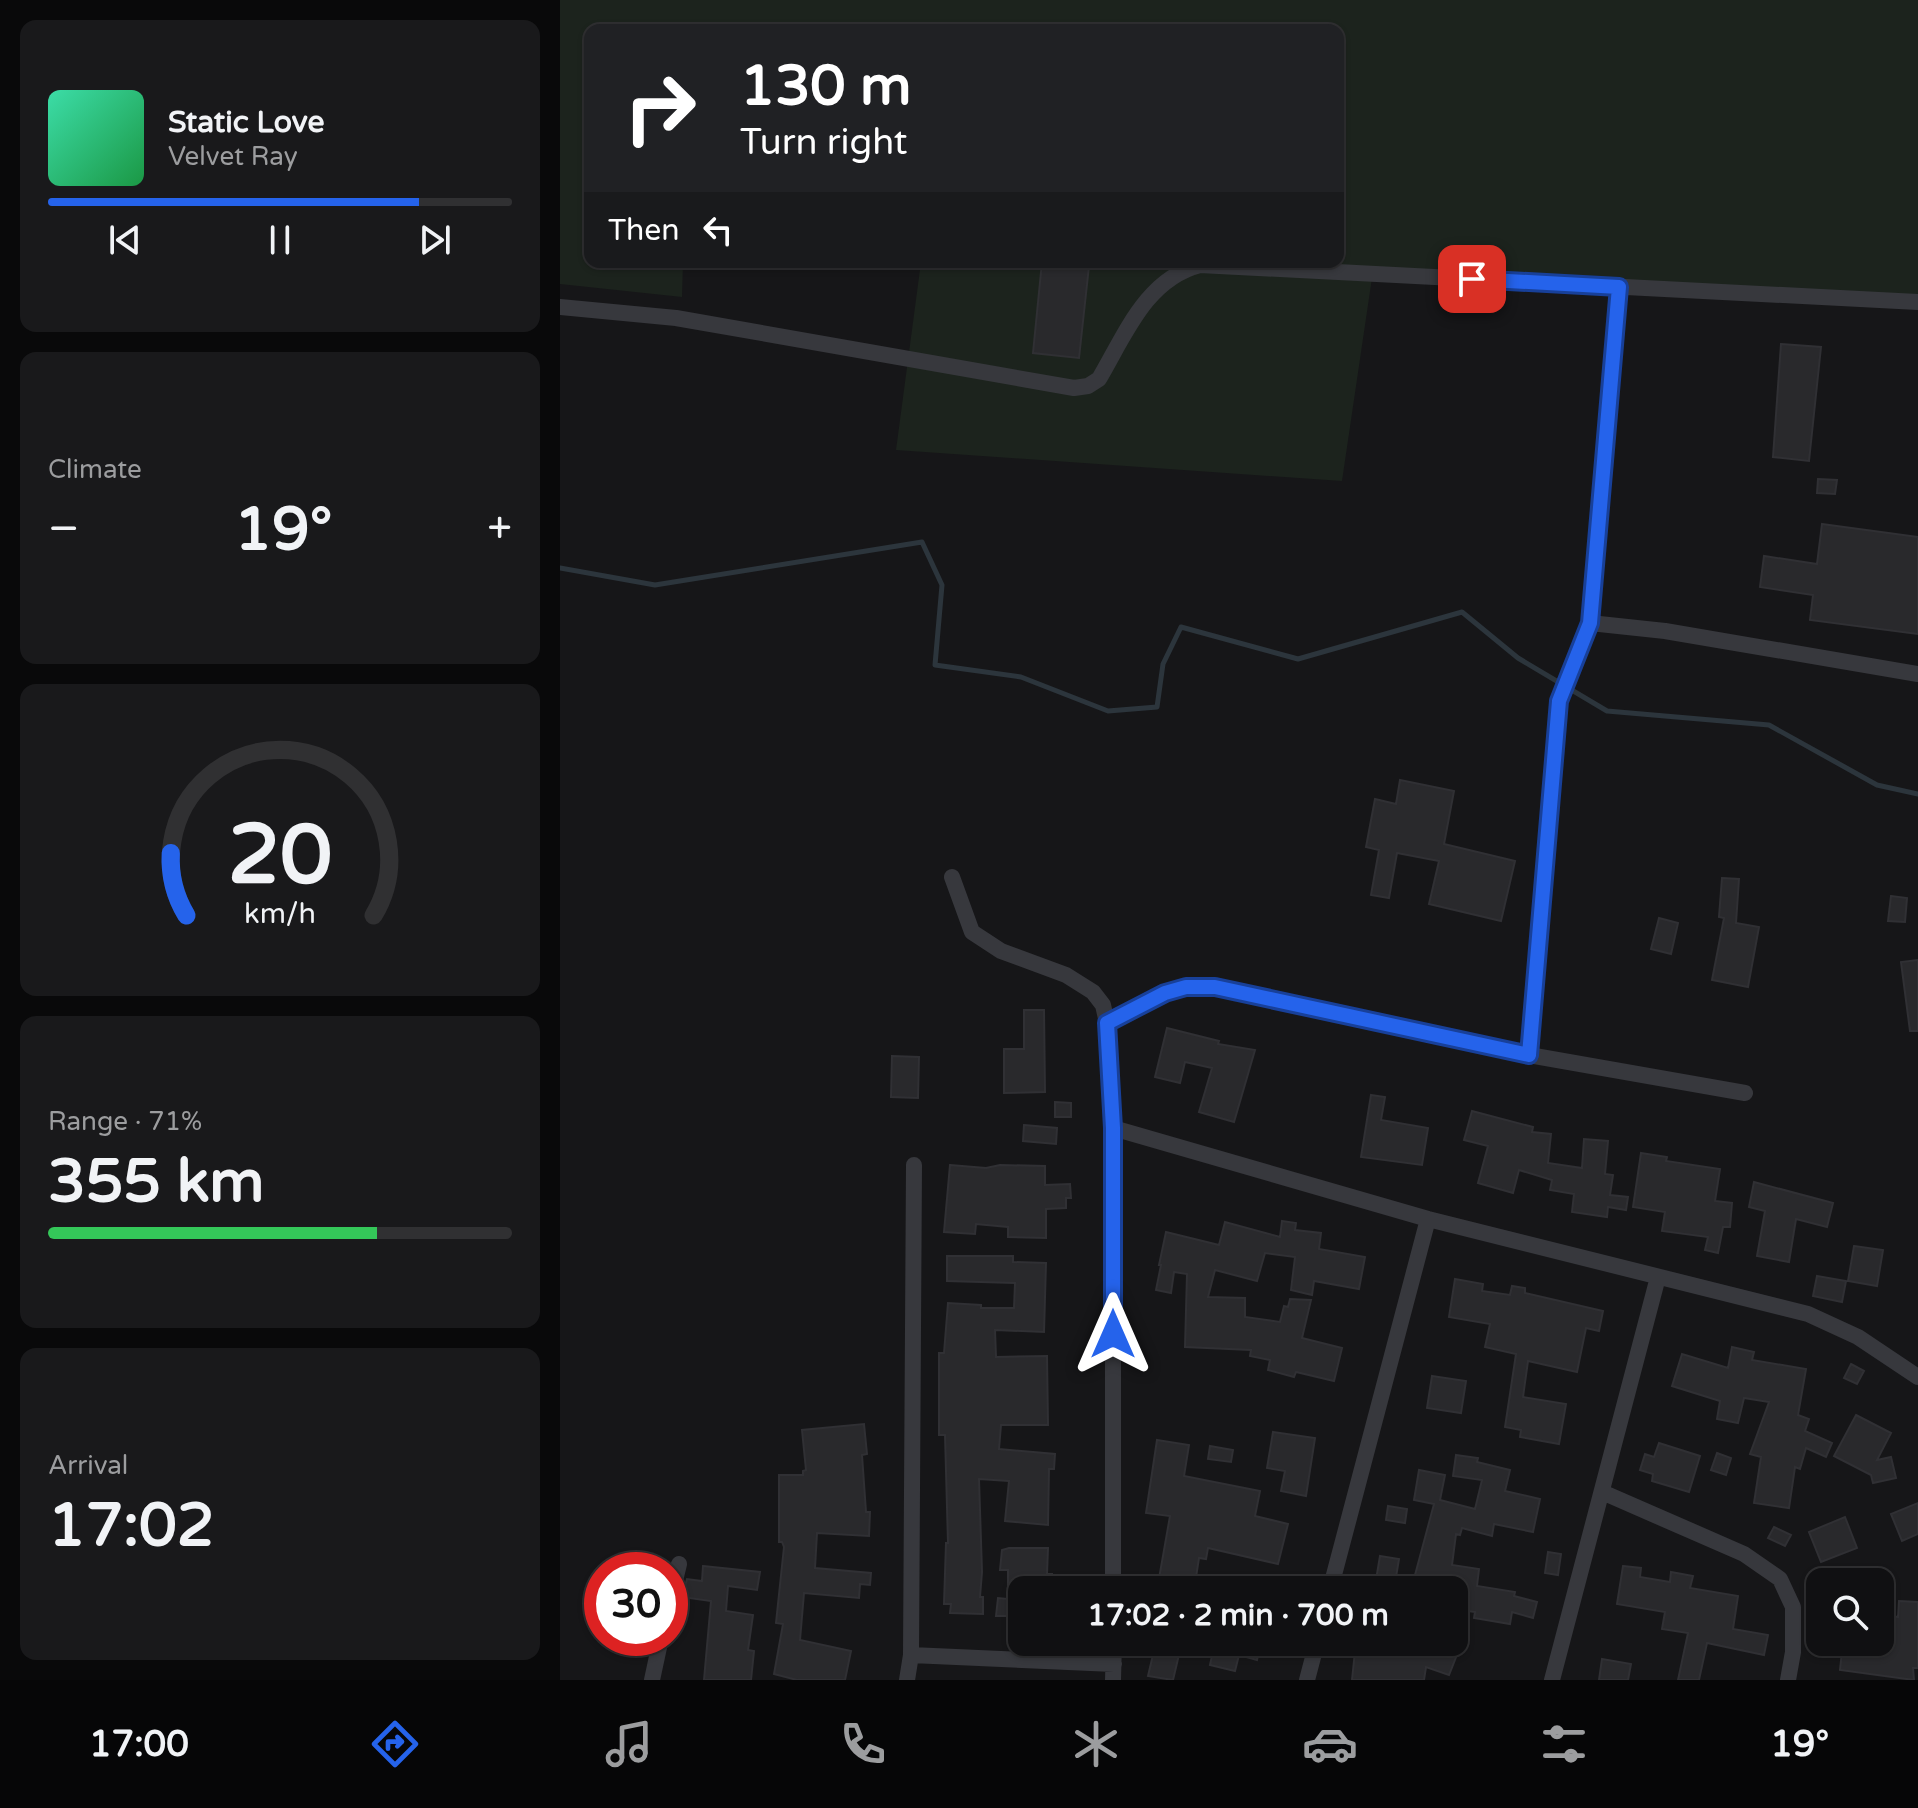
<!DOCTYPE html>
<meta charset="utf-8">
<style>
:root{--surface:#101012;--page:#19191b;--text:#f1f3f6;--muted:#9c9d9f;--line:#303032;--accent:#2563eb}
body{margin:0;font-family:"Varela Round",sans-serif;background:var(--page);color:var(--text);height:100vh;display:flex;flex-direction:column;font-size:30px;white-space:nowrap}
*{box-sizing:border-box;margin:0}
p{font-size:26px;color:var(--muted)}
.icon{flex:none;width:44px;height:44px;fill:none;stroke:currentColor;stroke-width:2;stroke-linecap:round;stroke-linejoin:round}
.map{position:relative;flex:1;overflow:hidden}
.details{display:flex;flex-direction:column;gap:20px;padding:20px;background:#09090a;width:560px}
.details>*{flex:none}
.hud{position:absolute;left:24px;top:24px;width:760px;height:244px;border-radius:16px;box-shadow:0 2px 6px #0004,0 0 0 2px var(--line);background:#202124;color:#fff;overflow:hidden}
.buttons{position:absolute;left:1246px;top:1568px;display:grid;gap:16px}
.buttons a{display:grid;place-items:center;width:88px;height:88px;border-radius:16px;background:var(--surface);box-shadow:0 2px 6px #0004,0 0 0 2px var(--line);font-size:40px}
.speed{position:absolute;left:24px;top:1552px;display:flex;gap:16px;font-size:40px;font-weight:700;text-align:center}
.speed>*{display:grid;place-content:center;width:104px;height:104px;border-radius:50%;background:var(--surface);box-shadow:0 2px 6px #0004,0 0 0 2px var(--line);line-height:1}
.speed .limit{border:12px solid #d22;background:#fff;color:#111}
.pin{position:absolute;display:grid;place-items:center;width:68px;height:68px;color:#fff;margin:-34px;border-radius:16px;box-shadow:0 4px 12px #0006}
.me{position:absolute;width:88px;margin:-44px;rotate:0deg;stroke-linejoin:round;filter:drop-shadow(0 0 6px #0008)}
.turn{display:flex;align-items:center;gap:28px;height:168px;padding:0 24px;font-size:36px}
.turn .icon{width:104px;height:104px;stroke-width:2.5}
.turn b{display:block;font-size:56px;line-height:68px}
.then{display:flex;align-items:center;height:76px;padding:0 24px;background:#0003;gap:16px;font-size:30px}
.big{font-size:60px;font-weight:800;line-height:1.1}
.details .widget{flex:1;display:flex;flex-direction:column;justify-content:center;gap:12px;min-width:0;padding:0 28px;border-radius:16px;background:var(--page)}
.details .dial{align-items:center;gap:0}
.dial svg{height:208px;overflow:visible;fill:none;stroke:var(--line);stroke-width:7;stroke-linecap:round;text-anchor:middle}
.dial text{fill:var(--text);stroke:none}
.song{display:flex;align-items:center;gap:24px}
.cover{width:96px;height:96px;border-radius:12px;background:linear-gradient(135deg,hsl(160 70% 55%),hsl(140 70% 35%))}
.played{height:8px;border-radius:4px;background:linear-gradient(90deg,var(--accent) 80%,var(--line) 80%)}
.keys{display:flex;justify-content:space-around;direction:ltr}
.heat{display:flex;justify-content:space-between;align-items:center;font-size:44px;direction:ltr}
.charge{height:12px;border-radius:6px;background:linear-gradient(90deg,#34c759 71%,var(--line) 0)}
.trip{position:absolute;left:448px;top:1576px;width:460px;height:80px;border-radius:16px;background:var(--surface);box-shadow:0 2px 6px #0004,0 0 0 2px var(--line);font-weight:800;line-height:80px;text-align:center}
.tabs{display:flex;height:128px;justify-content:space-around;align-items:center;background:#060607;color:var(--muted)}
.tabs .icon{width:56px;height:56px}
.tabs .current{color:var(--accent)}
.tabs b{font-size:36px;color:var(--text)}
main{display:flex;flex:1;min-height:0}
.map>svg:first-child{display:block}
.green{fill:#1c231d}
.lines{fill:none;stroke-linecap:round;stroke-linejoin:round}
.stream{stroke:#2c353c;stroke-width:5}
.building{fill:#29292c;stroke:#303034;stroke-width:2}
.minor{stroke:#37383d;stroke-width:16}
.route-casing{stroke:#184099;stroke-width:20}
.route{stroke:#2563eb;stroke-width:14}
</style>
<main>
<section class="details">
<div class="widget">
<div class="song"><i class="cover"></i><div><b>Static Love</b><p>Velvet Ray</p></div></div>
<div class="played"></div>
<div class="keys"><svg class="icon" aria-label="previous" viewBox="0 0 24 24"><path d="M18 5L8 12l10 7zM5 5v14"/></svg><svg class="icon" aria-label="pause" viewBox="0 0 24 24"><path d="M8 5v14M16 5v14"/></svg><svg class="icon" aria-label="next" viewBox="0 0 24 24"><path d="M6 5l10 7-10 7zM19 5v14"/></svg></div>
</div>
<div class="widget"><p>Climate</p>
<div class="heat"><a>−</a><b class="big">19°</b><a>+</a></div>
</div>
<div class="widget dial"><svg viewBox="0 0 100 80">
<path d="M14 69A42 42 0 1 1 86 69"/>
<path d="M14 69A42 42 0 0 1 8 45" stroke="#2563eb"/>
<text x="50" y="56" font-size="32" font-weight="700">20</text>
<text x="50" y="72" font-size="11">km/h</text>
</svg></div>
<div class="widget"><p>Range · 71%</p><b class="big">355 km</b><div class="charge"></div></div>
<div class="widget"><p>Arrival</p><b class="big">17:02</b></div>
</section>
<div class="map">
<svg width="1358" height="1680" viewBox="0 0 1358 1680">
<rect width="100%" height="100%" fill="#161618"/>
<path class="green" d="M0,0H1358V309L813,271L782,481L336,450L361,262H778V30H192L132,23L131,30H30V262H123L122,297L0,284Z"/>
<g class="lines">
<path class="stream" d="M0,568L95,585L362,542L382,585L375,665L461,677L548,711L597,707L603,664L621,627L738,659L902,612L958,658L1047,711L1209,725L1317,785L1358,794"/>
</g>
<path class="building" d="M482,262L529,266L519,358L473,353Z
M1221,344L1261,347L1249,461L1213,457Z
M1258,479L1277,480L1275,494L1257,493Z
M1262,524L1358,537V634L1250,620L1253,595L1200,587L1204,556L1257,564Z
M840,780L894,791L884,844L955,861L941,921L869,904L879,861L837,853L829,898L811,895L819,850L806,847L815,799L836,804Z
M1162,878L1179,879L1176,923L1199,927L1188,987L1152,980L1164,918L1159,917Z
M1331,896L1347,898L1345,922L1328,921Z
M1099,918L1118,923L1111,954L1091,949Z
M1358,960V1031H1350L1341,962Z
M464,1010H484L485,1092L444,1093V1049H464Z
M607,1028L659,1041L658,1044L695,1050L674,1122L639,1112L652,1068L625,1062L620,1083L595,1077Z
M332,1056L359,1057L358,1098L331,1097Z
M811,1095L825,1097L821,1120L868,1128L862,1165L801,1157Z
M495,1102L511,1103V1117H495Z
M912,1111L973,1127L972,1132L991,1134L988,1163L1022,1168L1024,1139L1048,1141L1045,1174L1053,1175L1050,1195L1068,1197L1066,1210L1048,1207L1047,1217L1012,1212L1014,1194L990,1190L992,1180L959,1170L953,1193L918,1183L928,1146L904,1140Z
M464,1125L497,1128L496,1144L463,1141Z
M1081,1153L1107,1157L1106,1161L1160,1169L1155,1201L1172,1203L1170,1227H1163L1158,1253L1145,1250L1148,1237L1102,1231L1105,1212L1073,1207Z
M390,1165L426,1168L440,1165L485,1166V1185L510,1184L511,1198H506V1208L486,1209V1238L448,1237V1227L416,1224L415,1234L384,1232Z
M1194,1182L1273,1203L1267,1227L1236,1219L1229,1262L1197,1256L1205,1211L1189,1207Z
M722,1221L736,1223L735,1230L761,1233L759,1249L805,1257L799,1289L754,1281L752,1295L731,1290L735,1257L705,1253L697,1281L655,1270L648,1297L685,1298V1317L720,1322L724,1306L728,1307L730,1299L751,1300L742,1338L782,1348L774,1381L736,1372L734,1377L708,1370L710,1360L690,1356L691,1350L625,1347L627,1274L614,1272L611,1293L596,1290L601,1265H599L606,1232L659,1245L665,1222L720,1237Z
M1294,1246L1323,1250L1317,1286L1288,1281Z
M387,1256H453V1262L486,1263L484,1332L435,1330L436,1357L487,1356L488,1425H441L439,1449L495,1454L494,1469H489L488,1525L445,1521L449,1481L419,1479L422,1572L420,1597H423V1614L390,1613L391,1604H384L386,1543H388L385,1435H379V1353H384L388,1303L421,1305V1308H454L455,1283L387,1281Z
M1257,1276L1286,1281L1282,1302L1253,1296Z
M895,1279L923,1284L922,1291L950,1295L952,1286L965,1288V1293L1043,1311L1039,1331L1026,1328L1017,1372L968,1361L963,1397L1006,1404L999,1444L960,1437L961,1430L945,1427L956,1354L925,1347L930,1324L889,1317Z
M1172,1347L1194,1352L1192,1360L1246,1369L1238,1415L1249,1419L1245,1431L1272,1443L1266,1457L1246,1448L1240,1469L1235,1467L1229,1508L1194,1503L1201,1457L1190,1454L1209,1402L1184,1398L1178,1423L1157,1419L1160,1401L1112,1386L1122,1354L1168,1368Z
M1291,1364L1304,1371L1297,1384L1284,1378Z
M872,1376L906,1381L901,1413L867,1408Z
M1296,1415L1331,1433L1317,1460L1331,1457L1336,1478L1313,1483L1311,1475L1274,1456Z
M304,1424L307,1454L302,1455L306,1512H310L309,1536L257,1533L255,1568L311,1573L310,1585L300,1584L299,1598L244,1593L240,1640L291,1651L285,1680H237L214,1674L223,1624L216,1623L224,1547L222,1542H219V1475H243V1471L246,1470L242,1430Z
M713,1432L755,1438L746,1496L721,1491L725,1471L707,1468Z
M597,1440L629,1445L624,1476L700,1491L695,1516L728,1524L718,1564L648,1548L646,1559L639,1558L634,1590H597L610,1516L586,1513Z
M1099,1443L1140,1456L1129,1492L1092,1481L1093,1474L1080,1470L1085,1454L1094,1457Z
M650,1446L673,1450L671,1462L648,1459Z
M1157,1453L1171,1458L1166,1475L1151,1470Z
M896,1455L918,1458L917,1462L950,1470L945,1491L980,1499L973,1532L934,1524L932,1536L902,1528L900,1535L896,1534L892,1565L919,1569L917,1586L955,1592L954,1596L977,1602L973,1618L952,1612L950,1624L914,1618L915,1612L894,1609L897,1590H851L874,1504L854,1500L859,1470L885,1475L880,1500L915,1509L922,1480L893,1476Z
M1358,1503V1534L1342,1541L1331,1514Z
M828,1506L847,1509L845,1523L826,1520Z
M1285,1517L1297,1548L1261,1562L1249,1532Z
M1214,1527L1231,1535L1225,1546L1208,1538Z
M449,1548H488L487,1574H492L491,1590H462V1616H436L438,1598L448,1599V1570H440L442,1550Z
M988,1552L1001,1554L998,1575L985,1573Z
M820,1556L839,1559L834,1589L815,1586Z
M143,1566L200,1572L197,1590L168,1586L166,1611L193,1615L188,1650L194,1651L191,1680H144L151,1601L122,1597L127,1579L142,1581Z
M1063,1566L1081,1568L1080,1577L1110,1582L1111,1572L1133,1576L1130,1588L1178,1596L1173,1629L1208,1635L1204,1655L1147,1643L1139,1680H1118L1128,1633L1102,1629L1105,1612L1057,1604Z
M1339,1601L1358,1602V1668H1353L1354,1680L1280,1670L1283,1642H1320V1614L1338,1617Z
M596,1642H622L613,1680L588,1676Z
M655,1642H701L697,1660L679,1655L675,1671L650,1665Z
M796,1642H847L878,1649L881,1642H902L889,1675L866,1667L864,1680H792Z
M1042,1659L1071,1664L1068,1680H1039Z"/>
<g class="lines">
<path class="minor" d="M0,307L116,318L514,388L528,386L539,379C565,335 586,279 640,265L1358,302
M1030,623L1059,287
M392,877L412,932L441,951L506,975L533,992L543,1005L547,1023L553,1128V1590
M547,1023L605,993L626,987H655L969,1055L1185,1093
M969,1055L999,701L1030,623L1105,631L1358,674
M553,1128L868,1219L1248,1314L1298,1337L1358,1377
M1042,1492L1184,1554L1220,1579L1233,1607V1652L1228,1680
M770,1590L868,1219
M110,1601L119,1564
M351,1655L554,1664
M92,1680L101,1638
M347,1680L351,1655L354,1165
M553,1680L554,1642
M747,1680L757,1642
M992,1680L1098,1277"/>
</g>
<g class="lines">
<defs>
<path id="route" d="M553,1334V1128L547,1023L605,993L626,987H655L969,1055L999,701L1030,623L1059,287L912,279"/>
</defs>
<use href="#route" class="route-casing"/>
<use href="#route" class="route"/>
</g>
</svg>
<div class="buttons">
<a><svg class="icon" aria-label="search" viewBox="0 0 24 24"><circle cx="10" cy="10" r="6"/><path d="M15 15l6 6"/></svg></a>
</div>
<div class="speed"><div class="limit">30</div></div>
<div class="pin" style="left:912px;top:279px;background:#d93025"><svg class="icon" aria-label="arrive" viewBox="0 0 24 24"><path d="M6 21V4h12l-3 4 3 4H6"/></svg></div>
<svg class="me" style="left:553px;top:1334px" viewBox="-20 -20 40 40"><path d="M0-17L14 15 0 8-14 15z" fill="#2563eb" stroke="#fff" stroke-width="4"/></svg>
<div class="trip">17:02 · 2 min · 700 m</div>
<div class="hud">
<div class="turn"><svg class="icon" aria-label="right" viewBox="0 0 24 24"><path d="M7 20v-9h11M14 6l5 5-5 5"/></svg><div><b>130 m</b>Turn right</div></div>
<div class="then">Then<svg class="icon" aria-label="left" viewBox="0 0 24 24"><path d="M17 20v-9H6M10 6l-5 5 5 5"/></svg></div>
</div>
</div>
</main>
<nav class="tabs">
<b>17:00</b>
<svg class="icon current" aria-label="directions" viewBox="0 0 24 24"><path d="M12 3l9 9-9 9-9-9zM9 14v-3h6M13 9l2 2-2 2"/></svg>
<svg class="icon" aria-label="music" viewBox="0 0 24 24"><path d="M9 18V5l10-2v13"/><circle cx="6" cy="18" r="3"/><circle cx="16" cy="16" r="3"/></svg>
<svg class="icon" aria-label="phone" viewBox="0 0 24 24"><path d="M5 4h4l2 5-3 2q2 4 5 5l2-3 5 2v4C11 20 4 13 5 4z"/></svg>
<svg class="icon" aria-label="climate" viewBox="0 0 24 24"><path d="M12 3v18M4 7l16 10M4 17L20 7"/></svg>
<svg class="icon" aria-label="car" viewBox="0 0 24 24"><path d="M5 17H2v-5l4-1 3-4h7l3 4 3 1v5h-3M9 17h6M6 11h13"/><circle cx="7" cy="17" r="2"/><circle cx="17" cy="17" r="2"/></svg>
<svg class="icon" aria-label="filters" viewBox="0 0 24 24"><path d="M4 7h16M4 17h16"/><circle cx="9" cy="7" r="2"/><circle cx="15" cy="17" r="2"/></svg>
<b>19°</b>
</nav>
